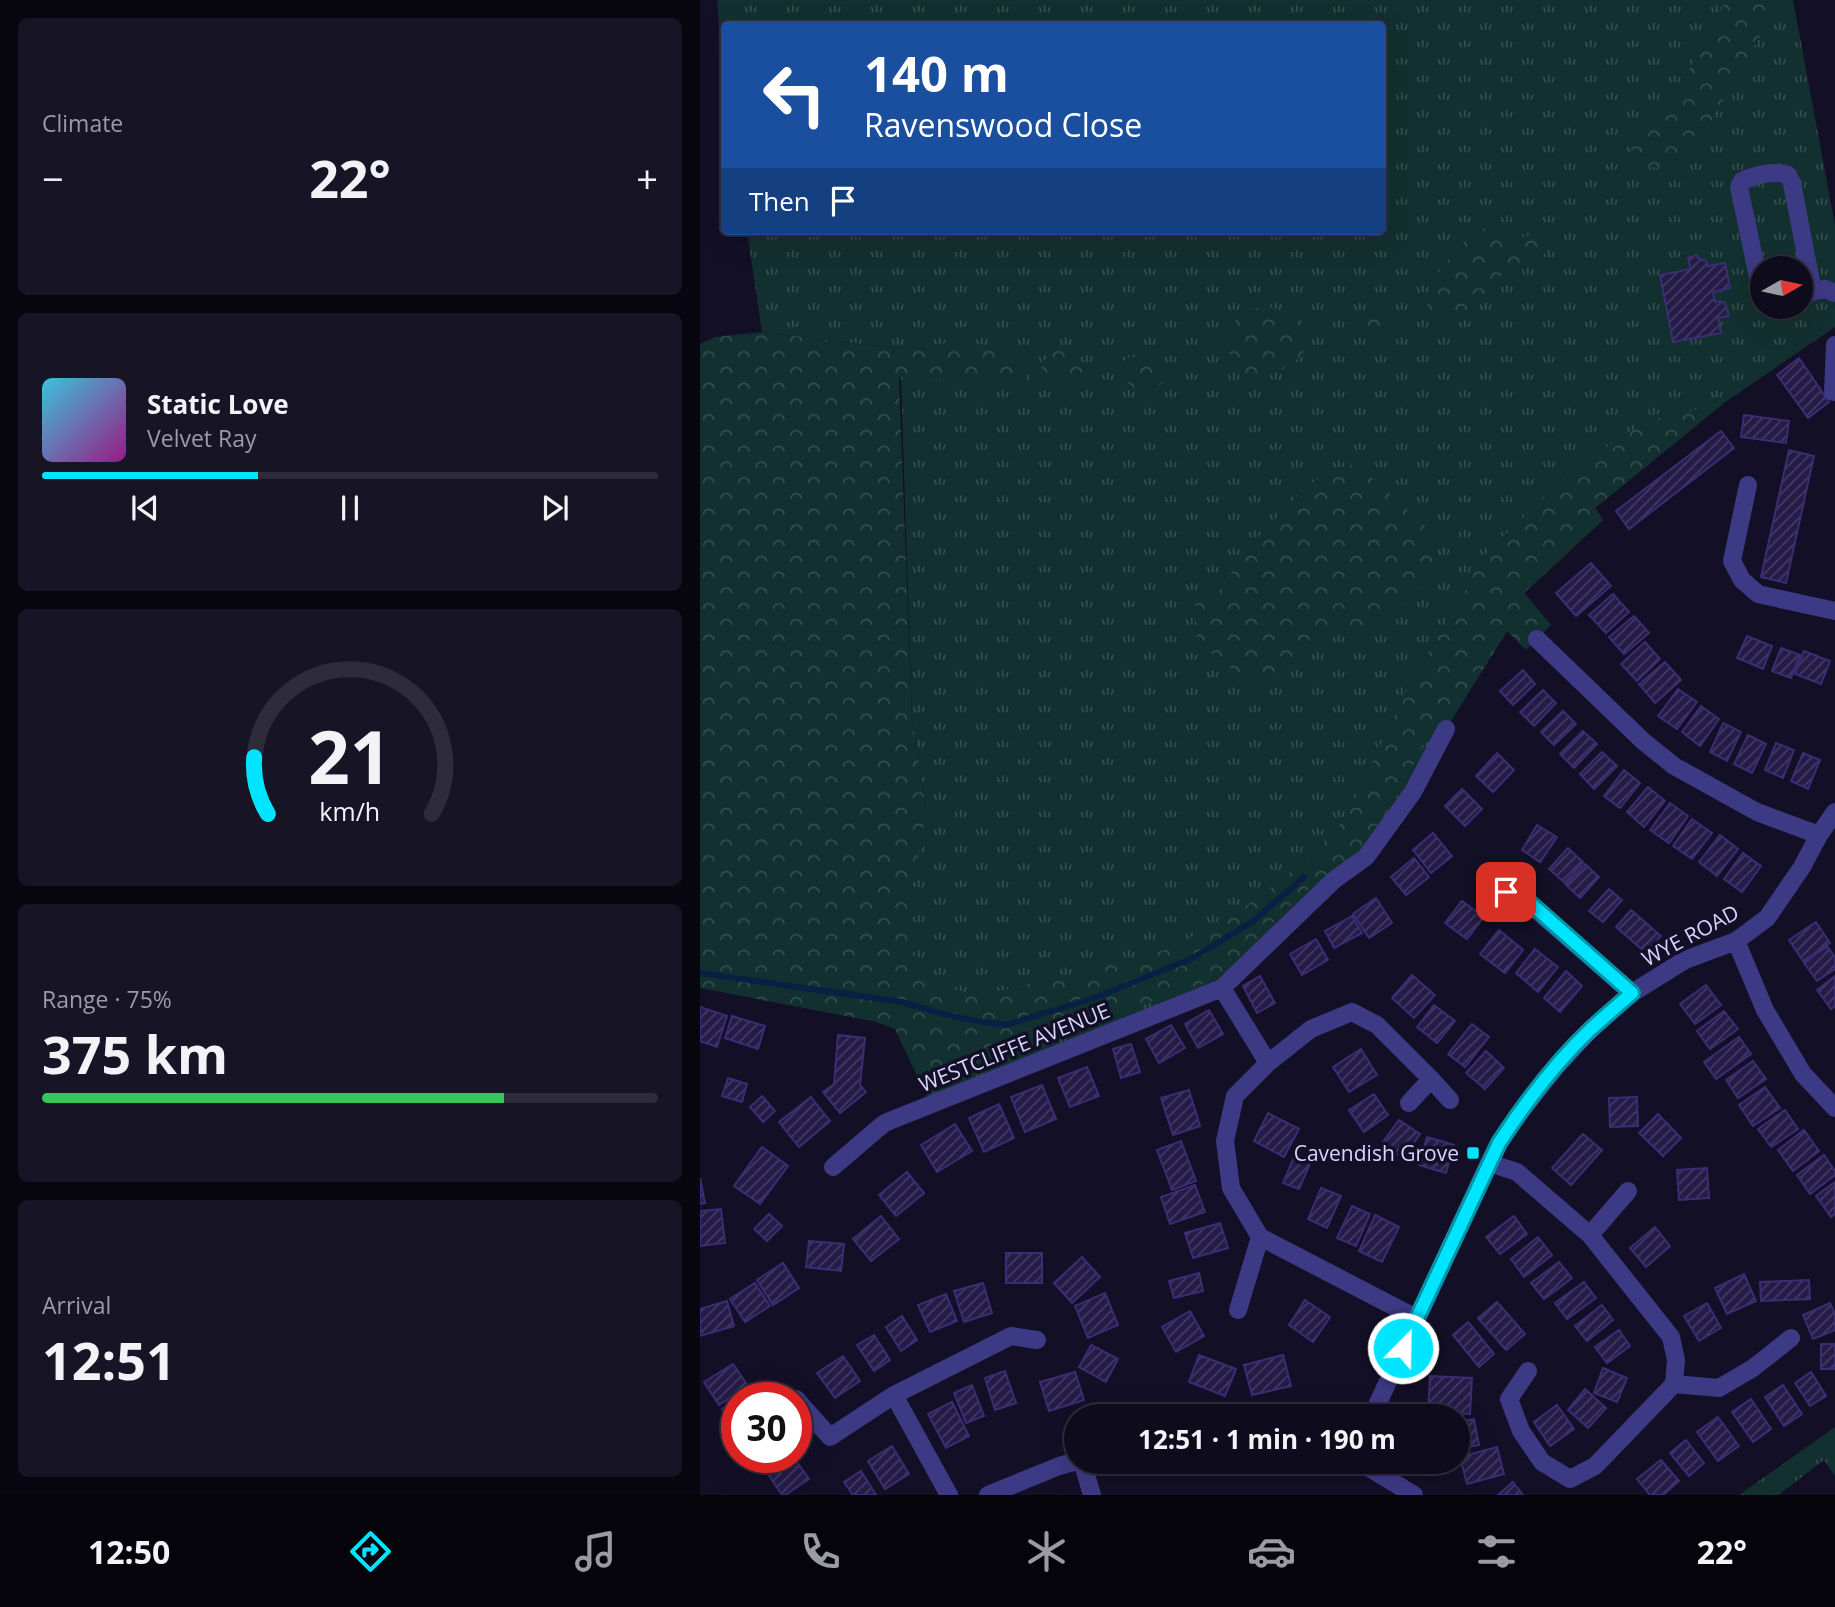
<!DOCTYPE html>
<meta charset="utf-8">
<style>
:root{--surface:#0e0b1c;--page:#171425;--text:#f1f3f6;--muted:#9b9ba3;--line:#2e2b3b;--accent:#00e5ff}
body{margin:0;font-family:"Open Sans",sans-serif;background:var(--page);color:var(--text);height:100vh;display:flex;flex-direction:column;font-size:26px;white-space:nowrap}
*{box-sizing:border-box;margin:0}
p{font-size:23px;color:var(--muted)}
.icon{flex:none;width:38px;height:38px;fill:none;stroke:currentColor;stroke-width:2;stroke-linecap:round;stroke-linejoin:round}
.map{position:relative;flex:1;overflow:hidden}
.panel{display:flex;flex-direction:column;gap:18px;padding:18px;background:#08060f;width:700px}
.panel>*{flex:none}
.banner{position:absolute;left:21px;top:21px;width:665px;height:214px;border-radius:7px;box-shadow:0 7px 28px #0002,0 0 0 2px var(--line);background:#1a4fa0;color:#fff;overflow:hidden}
.needle{width:46px;rotate:81deg}
.controls{position:absolute;left:1050px;top:256px;display:grid;gap:14px}
.controls a{display:grid;place-items:center;width:63px;height:63px;border-radius:50%;background:var(--surface);box-shadow:0 7px 28px #0002,0 0 0 2px var(--line);font-size:35px}
.speed{position:absolute;left:21px;top:1382px;display:flex;gap:14px;font-size:35px;font-weight:700;text-align:center}
.speed>*{display:grid;place-content:center;width:91px;height:91px;border-radius:50%;background:var(--surface);box-shadow:0 7px 28px #0002,0 0 0 2px var(--line);line-height:1}
.speed .limit{border:10px solid #d22;background:#fff;color:#111}
.pin{position:absolute;display:grid;place-items:center;width:60px;height:60px;color:#fff;margin:-30px;border-radius:14px;box-shadow:0 4px 10px #0006}
.me{position:absolute;width:77px;margin:-38px;rotate:23deg;stroke-linejoin:round;filter:drop-shadow(0 0 5px #0008)}
.turn{display:flex;align-items:center;gap:24px;height:147px;padding:0 28px;font-size:32px}
.turn .icon{width:91px;height:91px;stroke-width:2.5}
.turn b{display:block;font-size:49px;line-height:60px}
.then{display:flex;align-items:center;height:66px;padding:0 28px;background:#0003;gap:14px;font-size:26px}
.big{font-size:52px;font-weight:700;line-height:1.1}
.panel .card{flex:1;display:flex;flex-direction:column;justify-content:center;gap:10px;min-width:0;padding:0 24px;border-radius:10px;background:var(--page)}
.panel .dial{align-items:center;gap:0}
.dial svg{height:182px;overflow:visible;fill:none;stroke:var(--line);stroke-width:7;stroke-linecap:round;text-anchor:middle}
.dial text{fill:var(--text);stroke:none}
.song{display:flex;align-items:center;gap:21px}
.cover{width:84px;height:84px;border-radius:10px;background:linear-gradient(135deg,hsl(190 70% 55%),hsl(310 70% 35%))}
.played{height:7px;border-radius:4px;background:linear-gradient(90deg,var(--accent) 35%,var(--line) 35%)}
.keys{display:flex;justify-content:space-around;direction:ltr}
.heat{display:flex;justify-content:space-between;align-items:center;font-size:38px;direction:ltr}
.charge{height:10px;border-radius:5px;background:linear-gradient(90deg,#34c759 75%,var(--line) 0)}
.trip{position:absolute;left:364px;top:1404px;width:406px;height:70px;border-radius:35px;background:var(--surface);box-shadow:0 7px 28px #0002,0 0 0 2px var(--line);font-weight:700;line-height:70px;text-align:center}
.menu{display:flex;height:112px;justify-content:space-around;align-items:center;background:#06040b;color:var(--muted)}
.menu .icon{width:49px;height:49px}
.menu .selected{color:var(--accent)}
.menu b{font-size:32px;color:var(--text)}
main{display:flex;flex:1;min-height:0}
.map>svg:first-child{display:block}
.grass{fill:url(#grass-tufts);fill-rule:evenodd}
.forest{fill:url(#forest-crowns)}
.lines{fill:none;stroke-linecap:round;stroke-linejoin:round}
.stream{stroke:#0a1f44;stroke-width:6}
.building{fill:url(#building-hatch);stroke:#3b2d73;stroke-width:2}
.minor{stroke:#3d3a85;stroke-width:18}
.route-casing{stroke:#0095a6;stroke-width:18}
.route{stroke:#00e5ff;stroke-width:12}
.poi-dot{fill:#00e5ff;stroke:#130f26;stroke-width:2.5}
.labels{text-anchor:middle;dominant-baseline:central;stroke-width:7;stroke-linejoin:round;paint-order:stroke}
.street-label{font-size:21px;fill:#d9d4ff;stroke:#130f26}
.poi-label{font-size:21px;fill:#d9d4ff;stroke:#130f26;text-anchor:end}
</style>
<main>
<section class="panel">
<div class="card"><p>Climate</p>
<div class="heat"><a>−</a><b class="big">22°</b><a>+</a></div>
</div>
<div class="card">
<div class="song"><i class="cover"></i><div><b>Static Love</b><p>Velvet Ray</p></div></div>
<div class="played"></div>
<div class="keys"><svg class="icon" aria-label="previous" viewBox="0 0 24 24"><path d="M18 5L8 12l10 7zM5 5v14"/></svg><svg class="icon" aria-label="pause" viewBox="0 0 24 24"><path d="M8 5v14M16 5v14"/></svg><svg class="icon" aria-label="next" viewBox="0 0 24 24"><path d="M6 5l10 7-10 7zM19 5v14"/></svg></div>
</div>
<div class="card dial"><svg viewBox="0 0 100 80">
<path d="M14 69A42 42 0 1 1 86 69"/>
<path d="M14 69A42 42 0 0 1 8 44" stroke="#00e5ff"/>
<text x="50" y="56" font-size="32" font-weight="700">21</text>
<text x="50" y="72" font-size="11">km/h</text>
</svg></div>
<div class="card"><p>Range · 75%</p><b class="big">375 km</b><div class="charge"></div></div>
<div class="card"><p>Arrival</p><b class="big">12:51</b></div>
</section>
<div class="map">
<svg width="1135" height="1495" viewBox="0 0 1135 1495">
<defs>
<pattern id="grass-tufts" width="24" height="20" patternUnits="userSpaceOnUse" patternTransform="scale(1.75)"><rect width="24" height="20" fill="#12302f"/><path d="M3 7l-1-3M5 7V3M7 7l1-3M15 17l-1-3M17 17v-4M19 17l1-3" fill="none" stroke="#344d4e"/></pattern>
<pattern id="forest-crowns" width="20" height="18" patternUnits="userSpaceOnUse" patternTransform="scale(1.75)"><rect width="20" height="18" fill="#12302f"/><path d="M2 6a3 3 0 1 1 6 0M12 15a3 3 0 1 1 6 0" fill="none" stroke="#344d4e"/></pattern>
<pattern id="building-hatch" width="6" height="6" patternUnits="userSpaceOnUse" patternTransform="scale(1.75)"><rect width="6" height="6" fill="#241b47"/><path d="M-1 1l2-2M0 6l6-6M5 7l2-2" fill="none" stroke="#433b63"/></pattern>
</defs>
<rect width="100%" height="100%" fill="#130f26"/>
<path class="grass" d="M17,0H1093L1135,225V327L1024,403L895,508L903,520L824,593L851,625L807,631L666,857L522,988L231,1105L195,1029L177,1022L226,810L212,718L200,349L62,332L47,231H682V24H24V81ZM1062,268H1101V306H1062Z
M1135,1427V1476L1124,1460L1078,1495H1039Z"/>
<path class="forest" d="M1026,0H1090L1076,13L1057,41L994,151L957,168L934,163L931,147L982,83Z
M788,226C798,231 809,238 820,237C834,236 845,227 858,232L855,242L845,253L825,264L802,274L778,308L757,316L728,321L727,306L736,276L758,246Z
M567,306L595,315L608,327L603,355C580,371 572,379 544,373L525,347C529,322 542,309 567,306Z
M682,310L699,320L696,327L679,332L657,326L655,317Z
M62,332L200,349L246,343L281,344L321,359L329,366L326,379L320,384L309,386L295,380L263,385L252,380L199,377L212,718L226,810L219,854L209,897L206,936L230,982L278,996L448,956L477,945L563,896L582,877L608,862L621,845L645,819L717,669L737,639L751,612L767,588L772,573L791,547L885,461L947,421L1024,403L895,508L903,520L824,593L851,625L826,650L807,631L746,729H731L699,793L663,846L643,864L620,879L587,909L514,980L420,1012L227,1096L195,1029L177,1022L0,988V344L15,337Z
M356,349L371,351L387,371L379,384C359,384 353,383 340,365L348,356Z
M438,351L463,362L468,380C444,396 434,394 418,370L422,362Z
M657,464L733,533L734,558L732,580L698,611L629,638L601,662L563,685L523,664L497,639L495,604L515,597L552,543L607,486L635,468Z"/>
<g class="lines">
<path class="stream" d="M0,973L202,1002L243,1014L276,1021L306,1025L394,998L491,959L552,922L604,877"/>
</g>
<path class="building" d="M997,255L998,258L1006,261L1007,266L1025,263L1030,288L1013,292L1015,302L1020,301L1025,303L1029,316L1018,318L1021,333L973,342L960,275L991,269L988,258Z
M1099,358L1129,402L1108,418L1077,375Z
M1044,415L1089,421L1086,443L1041,437Z
M1021,431L1034,448L929,529L916,511Z
M1089,450L1114,456L1086,583L1061,577Z
M891,563L911,586L876,616L856,593Z
M913,594L929,612L906,633L889,615Z
M934,616L949,633L924,654L909,637Z
M1047,636L1072,646L1063,669L1037,658Z
M945,642L960,659L937,681L921,664Z
M1081,648L1100,655L1091,678L1072,671Z
M1104,651L1130,661L1121,684L1095,674Z
M965,662L981,680L955,703L939,684Z
M823,670L835,684L813,705L800,691Z
M978,689L997,702L977,729L958,716Z
M843,690L856,703L834,726L820,712Z
M1001,706L1019,719L1000,746L982,732Z
M863,711L876,724L854,745L841,732Z
M1023,723L1041,732L1027,761L1010,752Z
M883,731L897,744L874,768L860,754Z
M1048,735L1066,744L1052,773L1034,764Z
M1076,743L1094,750L1083,778L1065,770Z
M902,752L917,766L894,789L880,774Z
M797,753L814,770L793,792L776,776Z
M1103,753L1120,760L1108,789L1091,781Z
M924,770L940,783L920,808L904,796Z
M948,787L965,801L944,827L927,812Z
M762,789L782,809L765,826L745,806Z
M970,803L988,816L969,843L950,830Z
M992,819L1012,833L992,859L973,846Z
M837,825L857,837L840,862L822,850Z
M733,833L752,856L731,873L713,850Z
M1020,835L1038,849L1017,876L999,862Z
M868,848L883,862L865,883L849,869Z
M1043,853L1061,866L1042,892L1024,879Z
M714,858L729,877L706,895L691,877Z
M885,864L899,877L880,898L866,885Z
M909,889L922,900L903,922L889,911Z
M676,898L692,923L669,938L653,914Z
M762,901L784,917L767,939L745,923Z
M931,910L961,936L946,953L916,927Z
M652,916L662,933L634,948L625,931Z
M1116,922L1130,943L1103,961L1089,940Z
M799,930L823,950L805,973L780,954Z
M616,939L628,960L602,975L590,954Z
M1127,946L1135,957V969L1117,981L1104,963Z
M835,949L858,967L838,992L816,973Z
M866,971L882,986L860,1012L844,998Z
M712,975L735,995L714,1018L692,998Z
M560,976L575,1003L557,1013L543,986Z
M1135,976V1006L1131,1009L1117,990Z
M1006,985L1021,1005L995,1024L980,1004Z
M734,1005L755,1021L737,1043L717,1027Z
M0,1007L27,1016L17,1047L0,1041Z
M509,1010L523,1034L498,1048L485,1024Z
M1024,1011L1038,1029L1010,1049L997,1031Z
M32,1016L65,1026L58,1049L25,1038Z
M772,1024L789,1037L765,1067L748,1054Z
M471,1025L485,1048L459,1063L446,1039Z
M138,1035L165,1038L160,1085L166,1092L140,1113L123,1092L134,1084Z
M1039,1037L1051,1054L1016,1079L1004,1062Z
M431,1044L440,1072L421,1078L413,1049Z
M661,1049L677,1075L649,1092L633,1067Z
M786,1051L804,1068L785,1089L766,1073Z
M1053,1061L1066,1079L1038,1098L1026,1080Z
M387,1067L399,1096L370,1107L358,1078Z
M28,1078L47,1084L42,1102L22,1096Z
M342,1085L356,1119L325,1132L311,1097Z
M1065,1087L1080,1108L1053,1126L1039,1105Z
M489,1090L500,1126L473,1135L461,1098Z
M674,1094L688,1115L664,1132L649,1110Z
M62,1096L75,1111L63,1122L50,1107Z
M111,1097L130,1121L99,1147L79,1122Z
M937,1097L938,1126L910,1127L909,1098Z
M299,1104L314,1138L284,1152L269,1118Z
M1085,1110L1098,1129L1071,1147L1058,1129Z
M568,1113L599,1129L584,1157L554,1141Z
M958,1114L981,1138L963,1156L939,1133Z
M699,1120L720,1134L703,1158L682,1143Z
M255,1124L272,1151L237,1172L221,1145Z
M1104,1130L1119,1151L1093,1171L1078,1150Z
M883,1134L902,1150L871,1185L852,1168Z
M727,1137L754,1145L746,1173L719,1165Z
M481,1141L496,1181L472,1190L457,1150Z
M62,1147L88,1166L60,1204L34,1186Z
M1124,1155L1135,1171V1175L1110,1194L1097,1175Z
M594,1157L610,1164L599,1189L583,1183Z
M1007,1168L1009,1198L979,1200L977,1170Z
M207,1172L224,1193L196,1216L179,1195Z
M0,1178L5,1203L0,1204Z
M1135,1182V1214L1131,1217L1116,1196Z
M495,1185L505,1212L470,1224L461,1197Z
M621,1188L641,1196L627,1228L608,1219Z
M652,1206L670,1214L656,1246L637,1238Z
M21,1209L25,1243L0,1246V1211Z
M69,1214L82,1226L67,1241L54,1229Z
M675,1215L699,1227L682,1262L659,1251Z
M181,1216L199,1239L171,1261L153,1239Z
M814,1216L827,1234L800,1254L786,1237Z
M520,1223L528,1248L493,1258L485,1233Z
M955,1227L970,1246L946,1267L930,1248Z
M838,1237L852,1255L824,1277L811,1259Z
M109,1241L144,1244L141,1271L106,1267Z
M306,1253H342V1283H306Z
M382,1257L400,1277L372,1303L354,1283Z
M859,1262L872,1278L844,1299L831,1283Z
M83,1263L99,1288L73,1305L57,1280Z
M499,1273L503,1291L474,1298L469,1281Z
M1044,1274L1056,1301L1027,1314L1015,1288Z
M1109,1280L1110,1299L1061,1301L1060,1282Z
M884,1282L896,1298L867,1319L855,1303Z
M55,1283L70,1306L45,1322L30,1299Z
M283,1283L292,1313L264,1322L254,1291Z
M405,1293L418,1325L388,1338L375,1306Z
M246,1294L257,1321L230,1332L218,1305Z
M605,1300L630,1317L613,1342L589,1325Z
M27,1301L34,1326L0,1336V1309Z
M797,1302L825,1334L806,1350L778,1318Z
M1007,1303L1021,1328L999,1341L984,1316Z
M1130,1303L1135,1314V1330L1113,1339L1103,1315Z
M902,1305L913,1320L887,1341L875,1326Z
M490,1311L504,1336L476,1352L462,1327Z
M202,1316L217,1340L201,1351L186,1327Z
M768,1322L794,1354L779,1367L753,1335Z
M919,1330L930,1346L907,1363L895,1347Z
M174,1335L190,1360L174,1371L157,1345Z
M1121,1344H1135V1369H1121Z
M391,1345L418,1359L406,1382L379,1367Z
M499,1355L536,1369L525,1396L489,1382Z
M583,1355L591,1386L552,1395L544,1365Z
M143,1356L160,1381L135,1398L117,1373Z
M33,1364L48,1386L19,1405L4,1382Z
M903,1368L927,1378L917,1402L894,1393Z
M305,1371L316,1403L295,1410L285,1378Z
M375,1372L384,1400L349,1411L340,1382Z
M1111,1372L1126,1396L1110,1406L1095,1383Z
M730,1376L772,1378L770,1414L728,1412Z
M272,1385L284,1416L266,1423L254,1393Z
M1083,1385L1102,1414L1084,1426L1065,1397Z
M885,1389L906,1408L888,1428L868,1410Z
M37,1399V1420L31,1424L22,1409Z
M1051,1399L1071,1429L1053,1442L1032,1412Z
M252,1402L269,1436L246,1448L228,1414Z
M857,1405L874,1429L850,1446L834,1422Z
M1018,1417L1039,1446L1018,1461L997,1432Z
M774,1419L779,1445L758,1449V1422Z
M986,1440L1004,1463L989,1476L970,1453Z
M192,1446L209,1474L185,1489L168,1461Z
M797,1447L804,1474L767,1484L760,1457Z
M78,1458H94L109,1479L85,1495H82L64,1468Z
M961,1460L979,1481L963,1495H950L937,1479Z
M161,1471L176,1495H153L144,1482Z
M813,1482L823,1495H798Z"/>
<g class="lines">
<path class="minor" d="M1101,293L1126,289L1135,293
M1062,296L1039,187L1042,181C1055,175 1075,170 1088,175L1092,183L1113,292
M1133,392L1135,345
M1048,485L1032,561L1042,580L1058,594L1135,611
M837,639L943,741L974,766L1057,812L1119,835
M806,892L819,895L932,993
M1036,941L1065,1010L1103,1074L1135,1108
M522,988L568,1063
M709,1103L731,1079
M789,1163L817,1172L890,1235L971,1337L976,1360L974,1384L895,1466L870,1479L842,1462L821,1431L809,1399L828,1371
M133,1167L182,1125L187,1122L522,988L634,880L666,857L713,792L746,729
M890,1235L928,1191
M538,1310L560,1237
M716,1318L560,1237L531,1188L525,1141L535,1096L568,1063L611,1029L652,1012L677,1025L731,1079L750,1100
M974,1384L1019,1388L1053,1368L1091,1338
M194,1395L249,1495
M96,1399L130,1437L194,1395L311,1336L337,1340
M672,1416L789,1163L799,1143L818,1115L855,1068L890,1030L932,993L985,960L1036,941L1067,918L1102,867L1119,835L1135,812
M382,1461L392,1495
M658,1461L714,1495
M288,1495L359,1466L377,1461"/>
</g>
<g class="lines">
<defs>
<path id="route" d="M703,1348L799,1143C825,1103 856,1062 891,1029C904,1017 918,1005 932,993L820,894L806,892"/>
</defs>
<use href="#route" class="route-casing"/>
<use href="#route" class="route"/>
</g>
<rect class="poi-dot" x="766" y="1146" width="14" height="14" rx="3.5"/>
<g class="labels">
<g class="street-label">
<text transform="translate(990 935) rotate(-28)">WYE ROAD</text>
<text transform="translate(314 1047) rotate(-22)">WESTCLIFFE AVENUE</text>
</g>
<g class="poi-label">
<text x="759" y="1153">Cavendish Grove</text>
</g>
</g>
</svg>
<div class="controls">
<a><svg class="needle" viewBox="-14 -14 28 28"><path d="M0-13l5 13h-10z" fill="#e53935"/><path d="M0 13l5-13h-10z" fill="#9b9ba3"/></svg></a>
</div>
<div class="speed"><div class="limit">30</div></div>
<div class="pin" style="left:806px;top:892px;background:#d93025"><svg class="icon" aria-label="arrive" viewBox="0 0 24 24"><path d="M6 21V4h12l-3 4 3 4H6"/></svg></div>
<svg class="me" style="left:703px;top:1348px" viewBox="-20 -20 40 40"><circle r="17" fill="#00e5ff" stroke="#fff" stroke-width="3"/><path d="M0-11L8 9 0 5-8 9z" fill="#fff"/></svg>
<div class="trip">12:51 · 1 min · 190 m</div>
<div class="banner">
<div class="turn"><svg class="icon" aria-label="left" viewBox="0 0 24 24"><path d="M17 20v-9H6M10 6l-5 5 5 5"/></svg><div><b>140 m</b>Ravenswood Close</div></div>
<div class="then">Then<svg class="icon" aria-label="arrive" viewBox="0 0 24 24"><path d="M6 21V4h12l-3 4 3 4H6"/></svg></div>
</div>
</div>
</main>
<nav class="menu">
<b>12:50</b>
<svg class="icon selected" aria-label="directions" viewBox="0 0 24 24"><path d="M12 3l9 9-9 9-9-9zM9 14v-3h6M13 9l2 2-2 2"/></svg>
<svg class="icon" aria-label="music" viewBox="0 0 24 24"><path d="M9 18V5l10-2v13"/><circle cx="6" cy="18" r="3"/><circle cx="16" cy="16" r="3"/></svg>
<svg class="icon" aria-label="phone" viewBox="0 0 24 24"><path d="M5 4h4l2 5-3 2q2 4 5 5l2-3 5 2v4C11 20 4 13 5 4z"/></svg>
<svg class="icon" aria-label="climate" viewBox="0 0 24 24"><path d="M12 3v18M4 7l16 10M4 17L20 7"/></svg>
<svg class="icon" aria-label="car" viewBox="0 0 24 24"><path d="M5 17H2v-5l4-1 3-4h7l3 4 3 1v5h-3M9 17h6M6 11h13"/><circle cx="7" cy="17" r="2"/><circle cx="17" cy="17" r="2"/></svg>
<svg class="icon" aria-label="filters" viewBox="0 0 24 24"><path d="M4 7h16M4 17h16"/><circle cx="9" cy="7" r="2"/><circle cx="15" cy="17" r="2"/></svg>
<b>22°</b>
</nav>
